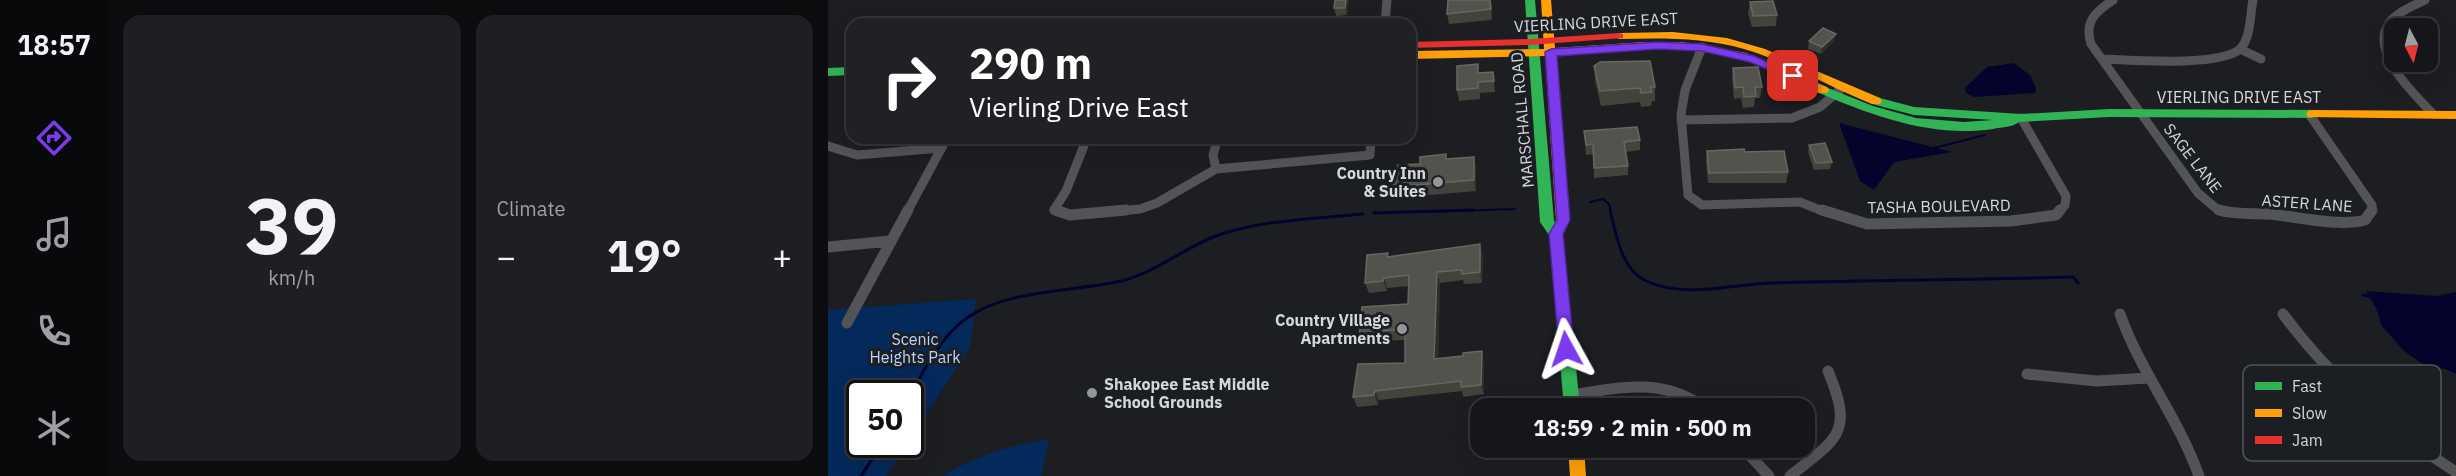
<!DOCTYPE html>
<meta charset="utf-8">
<style>
:root{--surface:#151619;--page:#1e1f22;--text:#f1f3f6;--muted:#9d9fa2;--line:#343538;--accent:#7c3aed}
body{margin:0;font-family:"IBM Plex Sans",sans-serif;background:var(--page);color:var(--text);height:100vh;display:flex;flex-direction:column;font-size:22px;white-space:nowrap}
*{box-sizing:border-box;margin:0}
p{font-size:20px;color:var(--muted)}
.icon{flex:none;width:33px;height:33px;fill:none;stroke:currentColor;stroke-width:2;stroke-linecap:round;stroke-linejoin:round}
.map{position:relative;flex:1;overflow:hidden}
.drawer{display:flex;flex-direction:column;gap:15px;padding:15px;background:#0c0c0e;width:720px}
.drawer>*{flex:none}
.banner{position:absolute;left:18px;top:18px;width:570px;height:126px;border-radius:18px;box-shadow:0 6px 24px #0002,0 0 0 2px var(--line);background:#202124;color:#fff;overflow:hidden}
.needle{width:39px;rotate:173deg}
.fabs{position:absolute;left:1556px;top:18px;display:grid;gap:12px}
.fabs a{display:grid;place-items:center;width:54px;height:54px;border-radius:12px;background:var(--surface);box-shadow:0 6px 24px #0002,0 0 0 2px var(--line);font-size:30px}
.speed{position:absolute;left:18px;top:380px;display:flex;gap:12px;font-size:30px;font-weight:700;text-align:center}
.speed>*{display:grid;place-content:center;width:78px;height:78px;border-radius:50%;background:var(--surface);box-shadow:0 6px 24px #0002,0 0 0 2px var(--line);line-height:1}
.speed .limit{border:3px solid #111;border-radius:9px;background:#fff;color:#111}
.pin{position:absolute;display:grid;place-items:center;width:51px;height:51px;color:#fff;margin:-26px;border-radius:12px;box-shadow:0 3px 9px #0006}
.me{position:absolute;width:66px;margin:-33px;rotate:355deg;stroke-linejoin:round;filter:drop-shadow(0 0 4px #0008)}
.turn{display:flex;align-items:center;gap:21px;height:126px;padding:0 24px;font-size:27px}
.turn .icon{width:78px;height:78px;stroke-width:2.5}
.turn b{display:block;font-size:42px;line-height:51px}
.big{font-size:45px;font-weight:700;line-height:1.1}
.drawer .widget{flex:1;display:flex;flex-direction:column;justify-content:center;gap:9px;min-width:0;padding:0 21px;border-radius:18px;background:var(--page)}
.drawer .dial{align-items:center;gap:0}
.dial b{font-size:78px;line-height:1}
.heat{display:flex;justify-content:space-between;align-items:center;font-size:33px;direction:ltr}
.drawer .tiles{flex:1;display:grid;gap:15px;grid-template-columns:repeat(2,1fr)}
.trip{position:absolute;left:642px;top:398px;width:345px;height:60px;border-radius:18px;background:var(--surface);box-shadow:0 6px 24px #0002,0 0 0 2px var(--line);font-weight:700;line-height:60px;text-align:center}
main{display:flex;flex:1;min-height:0}
.tab-bar{display:flex;flex-direction:column;width:108px;justify-content:space-around;align-items:center;background:#08090a;color:var(--muted)}
.tab-bar .icon{width:42px;height:42px}
.tab-bar .current{color:var(--accent)}
.tab-bar b{font-size:27px;color:var(--text)}
.map>svg:first-child{display:block}
.green{fill:#04295b}
.water{fill:#03032c}
.lines{fill:none;stroke-linecap:round;stroke-linejoin:round}
.stream-far1{stroke:#03032c;stroke-width:2}
.stream{stroke:#03032c;stroke-width:3}
.street-far1{stroke:#525455;stroke-width:9}
.street{stroke:#525455;stroke-width:11}
.fast{fill:#30b455;fill-rule:evenodd}
.slow{fill:#ff9f0a;fill-rule:evenodd}
.jam{fill:#e5322d;fill-rule:evenodd}
.wall{fill:#43423b}
.shaded-wall{fill:#2d2d29}
.building{fill:#53524c;stroke:#676762;stroke-width:1.5}
.route{fill:#7c3aed;stroke:#51269a;stroke-width:1.5}
.poi-dot{fill:#949699;stroke:#1b1e22;stroke-width:2}
.labels{text-anchor:middle;dominant-baseline:central;stroke-width:6;stroke-linejoin:round;paint-order:stroke}
.street-label{font-size:16px;fill:#d5d7da;stroke:#1b1e22}
.poi-label{font-size:16px;font-weight:bold;fill:#d5d7da;stroke:#1b1e22;text-anchor:end}
.park-label{font-size:16px;fill:#b9d4fb;stroke:#1b1e22}
.key{fill:#1b1e22;stroke:#535659;stroke-width:1.5}
.key-label{font-size:16px;fill:#d5d7da}
</style>
<main>
<nav class="tab-bar">
<b>18:57</b>
<svg class="icon current" aria-label="directions" viewBox="0 0 24 24"><path d="M12 3l9 9-9 9-9-9zM9 14v-3h6M13 9l2 2-2 2"/></svg>
<svg class="icon" aria-label="music" viewBox="0 0 24 24"><path d="M9 18V5l10-2v13"/><circle cx="6" cy="18" r="3"/><circle cx="16" cy="16" r="3"/></svg>
<svg class="icon" aria-label="phone" viewBox="0 0 24 24"><path d="M5 4h4l2 5-3 2q2 4 5 5l2-3 5 2v4C11 20 4 13 5 4z"/></svg>
<svg class="icon" aria-label="climate" viewBox="0 0 24 24"><path d="M12 3v18M4 7l16 10M4 17L20 7"/></svg>
</nav>
<section class="drawer">
<div class="tiles">
<div class="widget dial"><b>39</b><p>km/h</p></div>
<div class="widget"><p>Climate</p>
<div class="heat"><a>−</a><b class="big">19°</b><a>+</a></div>
</div>
</div>
</section>
<div class="map">
<svg width="1628" height="476" viewBox="0 0 1628 476">
<rect width="100%" height="100%" fill="#1c1e21"/>
<path class="green" d="M148,299L142,347L83,438L82,393H32V444H79L58,476H0V310Z
M221,439L213,476H114C148,456 183,445 221,439Z"/>
<path class="water" d="M1186,63L1202,75L1208,88L1207,93L1147,97L1138,93L1137,88L1159,67Z
M1011,123L1124,152L1066,162L1046,190L1032,181Z
M1538,291L1609,296L1628,292V374L1617,369L1596,365L1576,351L1554,326L1548,308Z"/>
<g class="lines">
<path class="stream-far1" d="M1106,148L1157,135
M762,202L775,199L781,204L783,212
M592,212L687,209"/>
<path class="stream" d="M782,210C788,234 793,269 818,281C857,299 904,284 944,283C1044,280 1145,280 1245,277L1250,283
M546,213L645,210
M1535,295L1544,297
M82,394C98,368 113,336 139,318C179,289 245,292 293,281C326,273 352,251 383,238C425,220 489,219 535,214
M33,476L54,444"/>
<path class="street-far1" d="M1285,0C1267,12 1256,22 1263,44L1370,193L1390,210L1396,212
M1597,0C1585,6 1569,12 1561,23C1541,52 1586,94 1605,114
M557,24L559,0
M874,47L857,90L853,115L860,195L874,205L972,202L997,212
M1412,49L1433,59
M1274,59C1301,60 1393,67 1412,49C1423,38 1422,14 1425,0
M1481,114L1544,205V212
M1193,118L1238,196L1237,205L1231,212
M853,120L964,118L992,107L1014,88
M0,146L29,155L113,148
M388,169L385,155L390,138
M79,212L119,138
M231,212L226,210L238,191L259,138
M281,212L312,209L329,203L388,169L542,155L543,138"/>
<path class="street" d="M227,210L242,215L298,210
M994,210L1039,224L1183,221L1228,215L1232,210
M1391,210C1409,215 1424,213 1442,214C1470,217 1512,227 1537,220L1544,210
M0,247L62,241
M1292,314C1312,371 1351,419 1371,476
M1455,314C1503,379 1560,429 1628,472
M19,323L80,210
M1199,374L1268,381L1321,378
M743,395C792,388 834,376 877,408
M914,447L941,476
M962,476C1010,438 1026,433 1000,371"/>
<path class="fast" d="M697,0H707L726,221L735,234L752,408H736L721,235L712,222Z
M24,67V75L0,76V68Z
M995,86L1045,106L1088,118L1136,122L1165,120L1086,115L1044,104L1042,101L1048,97L1086,107L1193,114L1281,109L1484,110L1490,114L1484,118L1281,117L1191,122C1185,127 1174,127 1165,129C1105,138 1045,116 991,93L989,90Z"/>
<path class="slow" d="M713,0H723L727,48L817,42H854L918,53L999,87L1001,90L999,93H991C965,82 938,66 910,59C850,42 789,50 728,55L742,220L733,238H723L721,234L728,220L717,56L582,59V51L716,49Z
M845,32L899,38L937,49L1052,98L1054,101L1052,104H1044C1001,87 960,62 916,49C875,37 832,38 791,39L786,36L791,33Z
M1484,110L1628,111V119L1480,117L1478,114L1480,111Z
M740,447H756L758,476H742Z"/>
<path class="jam" d="M791,33L795,34V38L702,45L582,48V42L702,39Z"/>
</g>
<path class="wall" d="M521,0L519,15L508,16L506,8Z
M620,0H663L664,20L621,24L619,14Z
M922,2L949,15L948,26L924,27L920,13Z
M981,41H1006L993,54L980,49Z
M766,66L827,87V101H824L823,106L813,107L812,102L773,106L767,81Z
M905,68L934,87L932,98H927L926,107L915,108L913,98L906,99L904,79Z
M665,72L667,92L652,93V99L631,101L629,90L652,73Z
M756,131L812,140V150L798,152L800,166V175L766,178L765,154L758,155Z
M981,145L1004,162L1002,169L986,170L980,152Z
M879,151L917,152L960,172L958,183H880L878,162Z
M646,157L648,168V191L568,198L565,187L619,159Z
M655,255L654,283L636,284L635,280L612,283L610,359L656,361V394L635,397L634,391L551,400L550,405L529,407L525,397L577,363V340L555,341V345L535,347L531,337L580,304L581,286L559,288V291L541,293L537,283L561,257Z"/>
<path class="shaded-wall" d="M518,0H521L519,15L517,8Z
M662,0L664,6V20L663,9Z
M1008,34L1006,41L993,54L994,47Z
M665,72L667,83V92L666,81Z
M646,157L648,168V191L646,180Z
M652,244L655,255L654,283L652,272Z
M609,272L612,283L610,369L606,359Z
M556,278L559,288V291L555,281Z
M551,331L555,341V345L551,335Z
M654,351L656,361V394L653,385Z
M547,391L551,400L550,405L546,395Z"/>
<path class="building" d="M507,0H518L517,8H506Z
M620,0H662L663,9L619,14Z
M945,1L949,15L925,16L922,2Z
M995,28L1008,34L994,47L981,41Z
M822,61L827,87H822L824,92L813,93L812,88L772,91L766,66L772,62Z
M650,64V73L665,72L666,81L650,82V88L629,90V66Z
M930,67L934,87H927L928,96L916,97L915,87L907,88L905,68Z
M809,127L812,140L796,142L800,166L766,168L765,144L758,145L756,131Z
M997,143L1004,162L988,163L981,145Z
M916,149L917,152L956,151L960,172L881,173L879,151Z
M618,154V159L646,157V180L565,187L570,165L592,164V157Z
M652,244V272L634,274V270L609,272L606,359L635,356V353L654,351L653,385L633,387V381L547,391L546,395L525,397L530,364L577,363V329L551,331V335L531,337L534,307L580,304L581,275L556,278L555,281L537,283L539,255L560,253L559,257Z"/>
<path class="route" d="M830,42L874,44L926,56L971,76L965,80L922,62L874,51L830,49L729,56L742,220L735,234L746,349L744,353L738,355L733,353L731,349L721,234L729,220L717,52L723,49Z"/>
<g class="poi-dot">
<circle cx="610" cy="182" r="6"/>
<circle cx="574" cy="329" r="6"/>
<circle cx="264" cy="393" r="6"/>
</g>
<g class="labels">
<g class="street-label">
<text transform="translate(768 22) rotate(-3)">VIERLING DRIVE EAST</text>
<text x="1411" y="97">VIERLING DRIVE EAST</text>
<text transform="translate(694 120) rotate(-95)">MARSCHALL ROAD</text>
<text transform="translate(1365 158) rotate(52)">SAGE LANE</text>
<text transform="translate(1479 203) rotate(4)">ASTER LANE</text>
<text transform="translate(1111 206) rotate(-1)">TASHA BOULEVARD</text>
</g>
<g class="poi-label">
<text x="598" y="173">Country Inn<tspan x="598" dy="18">&amp; Suites</tspan></text>
<text x="562" y="320">Country Village<tspan x="562" dy="18">Apartments</tspan></text>
<text x="276" y="384" text-anchor="start">Shakopee East Middle<tspan x="276" dy="18">School Grounds</tspan></text>
</g>
<g class="park-label">
<text x="87" y="339">Scenic<tspan x="87" dy="18">Heights Park</tspan></text>
</g>
</g>
<rect x="1415" y="365" width="198" height="96" rx="9" class="key"/>
<rect x="1427" y="382" width="27" height="8" fill="#30b455"/>
<rect x="1427" y="409" width="27" height="8" fill="#ff9f0a"/>
<rect x="1427" y="436" width="27" height="8" fill="#e5322d"/>
<g class="key-label">
<text x="1464" y="392">Fast</text>
<text x="1464" y="419">Slow</text>
<text x="1464" y="446">Jam</text>
</g>
</svg>
<div class="fabs">
<a><svg class="needle" viewBox="-14 -14 28 28"><path d="M0-13l5 13h-10z" fill="#e53935"/><path d="M0 13l5-13h-10z" fill="#9d9fa2"/></svg></a>
</div>
<div class="speed"><div class="limit">50</div></div>
<div class="pin" style="left:965px;top:76px;background:#d93025"><svg class="icon" aria-label="arrive" viewBox="0 0 24 24"><path d="M6 21V4h12l-3 4 3 4H6"/></svg></div>
<svg class="me" style="left:738px;top:349px" viewBox="-20 -20 40 40"><path d="M0-17L14 15 0 8-14 15z" fill="#7c3aed" stroke="#fff" stroke-width="4"/></svg>
<div class="trip">18:59 · 2 min · 500 m</div>
<div class="banner">
<div class="turn"><svg class="icon" aria-label="right" viewBox="0 0 24 24"><path d="M7 20v-9h11M14 6l5 5-5 5"/></svg><div><b>290 m</b>Vierling Drive East</div></div>
</div>
</div>
</main>
